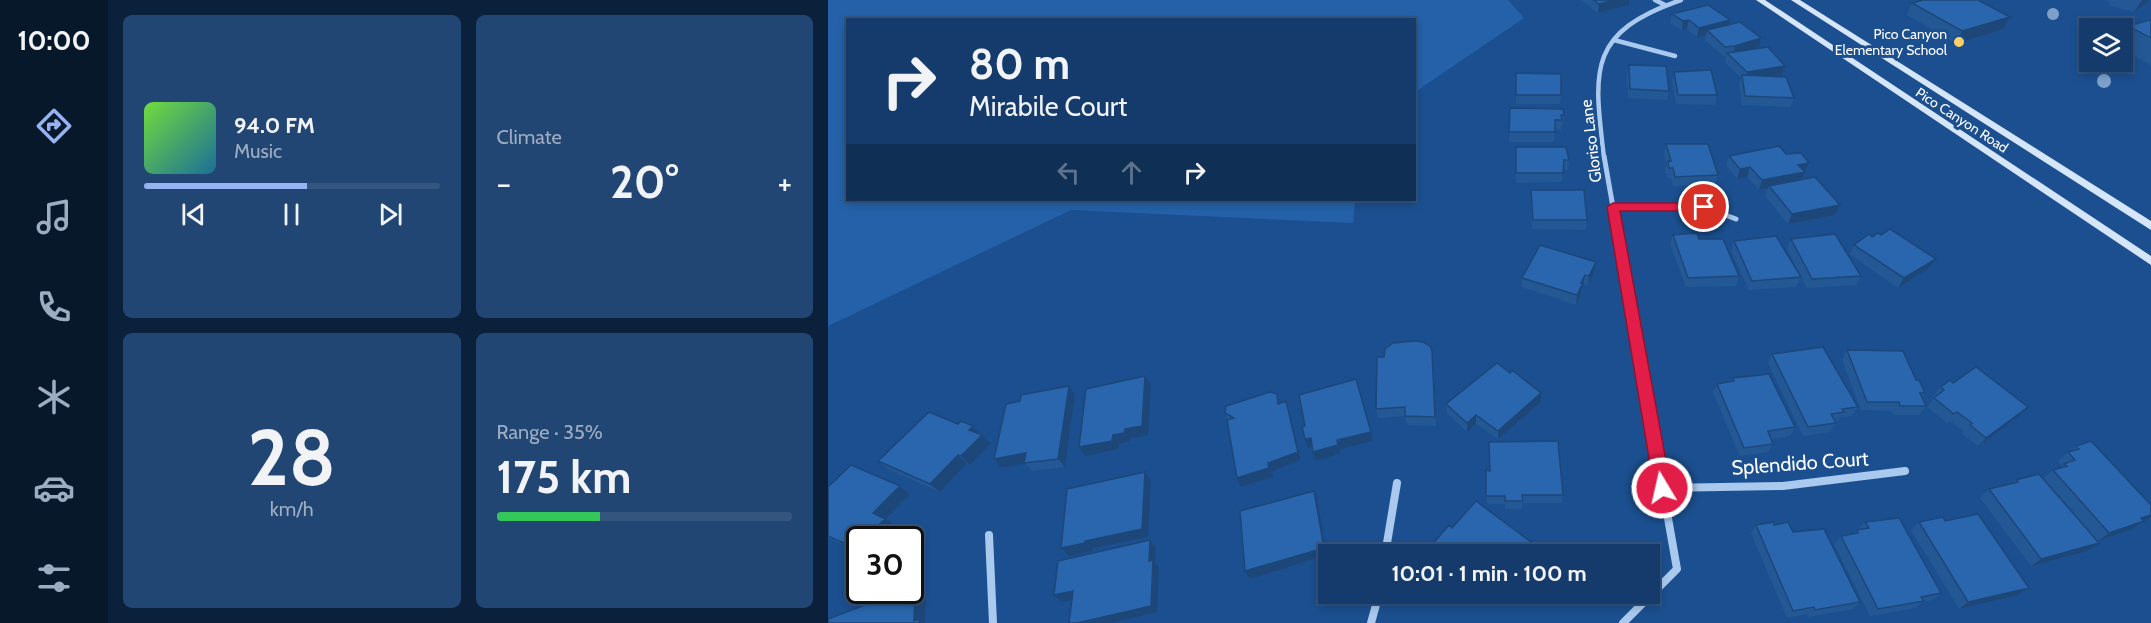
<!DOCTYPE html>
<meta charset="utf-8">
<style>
:root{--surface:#143b6b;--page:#214673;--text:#f1f3f6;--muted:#9dadc1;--line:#33557e;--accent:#95b2f1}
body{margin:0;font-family:Cabin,sans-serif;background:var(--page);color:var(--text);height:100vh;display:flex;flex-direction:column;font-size:22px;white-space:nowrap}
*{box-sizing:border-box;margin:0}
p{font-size:20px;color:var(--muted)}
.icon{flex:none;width:33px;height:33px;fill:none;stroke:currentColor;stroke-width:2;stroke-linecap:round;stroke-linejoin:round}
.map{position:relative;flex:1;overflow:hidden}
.details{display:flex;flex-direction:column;gap:15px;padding:15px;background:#0b203b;width:720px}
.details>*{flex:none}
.guide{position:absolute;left:18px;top:18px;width:570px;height:183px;border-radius:0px;box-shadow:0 3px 9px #0003,0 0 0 2px var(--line);background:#143b6b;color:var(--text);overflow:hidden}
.fabs{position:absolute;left:1251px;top:18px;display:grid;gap:12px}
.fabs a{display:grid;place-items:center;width:54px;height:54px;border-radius:0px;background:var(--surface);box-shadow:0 3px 9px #0003,0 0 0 2px var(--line);font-size:30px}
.speed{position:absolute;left:18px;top:526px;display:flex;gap:12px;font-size:30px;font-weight:700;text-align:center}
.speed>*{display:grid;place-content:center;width:78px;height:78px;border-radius:50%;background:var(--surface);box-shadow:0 3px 9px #0003,0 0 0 2px var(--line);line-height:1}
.speed .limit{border:3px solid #111;border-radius:9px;background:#fff;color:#111}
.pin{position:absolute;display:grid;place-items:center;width:51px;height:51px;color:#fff;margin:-26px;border:3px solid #fff;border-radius:50%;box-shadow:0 2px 6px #0007}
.me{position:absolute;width:66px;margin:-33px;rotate:351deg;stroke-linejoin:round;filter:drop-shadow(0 0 4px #0008)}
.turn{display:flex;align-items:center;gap:21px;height:126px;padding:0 24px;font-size:27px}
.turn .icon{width:78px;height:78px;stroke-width:2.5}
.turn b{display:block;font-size:42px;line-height:51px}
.lanes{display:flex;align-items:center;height:57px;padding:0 24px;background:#0003;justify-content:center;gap:30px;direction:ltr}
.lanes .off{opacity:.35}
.big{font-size:45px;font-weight:700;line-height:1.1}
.details .card{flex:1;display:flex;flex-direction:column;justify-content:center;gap:9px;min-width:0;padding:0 21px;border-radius:9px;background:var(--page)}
.details .dial{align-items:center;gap:0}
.dial b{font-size:78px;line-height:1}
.song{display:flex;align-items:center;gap:18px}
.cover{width:72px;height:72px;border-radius:9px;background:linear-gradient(135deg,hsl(100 70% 55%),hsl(200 70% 35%))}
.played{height:6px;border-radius:3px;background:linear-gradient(90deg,var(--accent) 55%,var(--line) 55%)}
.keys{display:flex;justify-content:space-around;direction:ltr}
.heat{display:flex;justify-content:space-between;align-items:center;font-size:33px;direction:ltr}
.charge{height:9px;border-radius:4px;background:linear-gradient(90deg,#34c759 35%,var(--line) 0)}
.details .tiles{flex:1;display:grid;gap:15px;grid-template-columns:repeat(2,1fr)}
.trip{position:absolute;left:490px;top:544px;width:342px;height:60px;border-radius:0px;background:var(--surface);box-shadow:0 3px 9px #0003,0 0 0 2px var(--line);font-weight:700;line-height:60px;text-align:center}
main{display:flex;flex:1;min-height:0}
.dock{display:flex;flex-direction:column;width:108px;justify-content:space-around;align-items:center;background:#08182b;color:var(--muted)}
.dock .icon{width:42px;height:42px}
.dock .selected{color:var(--accent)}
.dock b{font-size:27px;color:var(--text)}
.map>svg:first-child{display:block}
.green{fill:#2461a8}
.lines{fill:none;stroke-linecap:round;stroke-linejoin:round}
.minor-far2{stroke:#a9c9ee;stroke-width:4.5}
.minor-far1{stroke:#a9c9ee;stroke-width:5}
.minor{stroke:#a9c9ee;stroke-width:8}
.secondary{fill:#d6e6fa;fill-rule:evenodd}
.tree{fill:#7ea0ca}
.wall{fill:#245895}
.shaded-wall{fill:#1d4779}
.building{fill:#2a66ad;stroke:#1d4779;stroke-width:1.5}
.route{fill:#e11d48;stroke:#92132f;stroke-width:1.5}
.poi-dot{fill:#ffd166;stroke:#1b4f8f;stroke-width:2}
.labels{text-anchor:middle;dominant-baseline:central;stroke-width:6;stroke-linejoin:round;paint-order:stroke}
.far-poi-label{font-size:14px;fill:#fff;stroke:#1b4f8f;text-anchor:end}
.far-street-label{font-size:14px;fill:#fff;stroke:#1b4f8f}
.street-label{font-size:16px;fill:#fff;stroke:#1b4f8f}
.near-street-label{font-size:20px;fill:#fff;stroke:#1b4f8f}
</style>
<main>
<nav class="dock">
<b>10:00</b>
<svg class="icon selected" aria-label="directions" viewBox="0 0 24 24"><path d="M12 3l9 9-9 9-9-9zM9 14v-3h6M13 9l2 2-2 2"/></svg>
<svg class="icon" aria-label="music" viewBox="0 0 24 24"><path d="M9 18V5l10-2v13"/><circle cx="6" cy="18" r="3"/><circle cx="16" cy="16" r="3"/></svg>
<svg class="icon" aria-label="phone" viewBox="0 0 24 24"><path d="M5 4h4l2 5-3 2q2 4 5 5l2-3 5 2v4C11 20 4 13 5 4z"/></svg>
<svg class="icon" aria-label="climate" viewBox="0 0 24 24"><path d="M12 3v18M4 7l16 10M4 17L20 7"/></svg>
<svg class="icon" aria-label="car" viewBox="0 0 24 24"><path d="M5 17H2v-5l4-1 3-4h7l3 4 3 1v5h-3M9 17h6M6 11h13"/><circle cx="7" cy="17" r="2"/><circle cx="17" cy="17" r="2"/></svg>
<svg class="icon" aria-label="filters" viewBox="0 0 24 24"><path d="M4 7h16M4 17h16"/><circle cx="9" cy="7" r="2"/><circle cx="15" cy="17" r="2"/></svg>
</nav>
<section class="details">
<div class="tiles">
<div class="card">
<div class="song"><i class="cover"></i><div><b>94.0 FM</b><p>Music</p></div></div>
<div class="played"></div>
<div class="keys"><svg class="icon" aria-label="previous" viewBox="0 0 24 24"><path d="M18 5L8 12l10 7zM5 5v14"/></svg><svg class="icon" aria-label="pause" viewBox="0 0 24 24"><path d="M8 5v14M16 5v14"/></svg><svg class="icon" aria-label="next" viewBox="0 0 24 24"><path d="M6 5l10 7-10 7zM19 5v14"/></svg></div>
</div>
<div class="card"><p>Climate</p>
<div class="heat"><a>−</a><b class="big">20°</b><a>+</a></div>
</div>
<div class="card dial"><b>28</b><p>km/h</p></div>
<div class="card"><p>Range · 35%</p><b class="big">175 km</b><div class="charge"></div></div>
</div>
</section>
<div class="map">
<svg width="1323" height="623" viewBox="0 0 1323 623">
<rect width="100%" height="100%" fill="#1b4f8f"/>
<path class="green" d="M0,0H680L696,18L587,92L586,20H20V200H527L525,223L243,210L0,326Z"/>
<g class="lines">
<path class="minor-far2" d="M827,0L837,5
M786,40L847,56
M776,158C766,71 758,33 853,0"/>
<path class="minor-far1" d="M776,156L812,361
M785,207H876L908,219"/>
<path class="minor" d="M834,488L955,486L1077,471
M161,535L165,623
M557,555L569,483
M543,623L551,594
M795,623L849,569L812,360"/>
<path class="secondary" d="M928,0H937L1323,256V265Z
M963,0H972L1323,221V230Z"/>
</g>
<g class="tree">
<circle cx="1225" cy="14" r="6"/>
<circle cx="1276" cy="81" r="7"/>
</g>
<path class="wall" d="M752,0H801V5L770,13Z
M1274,0H1321L1319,3L1306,12L1280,5L1281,2Z
M1084,3L1182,17L1175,29L1128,44L1079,15Z
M844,14L901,25L931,47L925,49L957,66L954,75L945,76L966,98L962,107L914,105L911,85L913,78L897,62L898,56H895L877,40L878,35L869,37L859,29L854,30L842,23Z
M1323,21V65L1294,49V33L1300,26Z
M801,65L841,91L839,100L800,98L799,74Z
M846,72L889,95L887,105L848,104L844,81Z
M688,73L733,95L732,104H688Z
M682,108L736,115L735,125H733V130H727L726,142H681Z
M838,144L890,175L887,184L845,186L843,178H839L837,170L839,164L836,154Z
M688,147L741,160L740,170H735L734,182L688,183Z
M958,154L981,163L974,179L1012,205L1007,215L960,224L937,196L940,188L931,190L919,177L909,179L898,165L901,156Z
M703,190L759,220L758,230L704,229L703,199Z
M845,235L871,239L911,276L908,286L858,287L842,244Z
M1044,237L1108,259L1101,268L1070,288L1021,254L1026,245Z
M963,239L1033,276L1028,285L979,288L959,249Z
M906,241L973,277L968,287L921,290L903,251Z
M768,262L766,272L760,286L755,284L753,293L748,305L694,287V278Z
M1019,350L1088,380L1097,393L1094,397L1098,406L1091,415H1066L1064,411L1033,410L1014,360Z
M604,351L608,426L579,425L577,416L550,418L548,409Z
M944,354L1030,407L1024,416L1012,417L1010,421H1007L1008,423L1002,432L975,436L940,363Z
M682,373L713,393V402L670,439L648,424L639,432L619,413L618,404Z
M905,378L967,427L962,436L943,439L945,444L940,452L912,456L885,393L889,384L903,382Z
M1125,383L1191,416L1150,446L1134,434L1136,432L1122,421L1119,423L1099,407L1107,397L1105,396L1113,387Z
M241,386L247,395L237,467L204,471L197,463L174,468L192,401Z
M458,401L461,410L473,460L444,472L445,477L413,487L409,478L400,420L397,413Z
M130,424L145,426L163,443L142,465L139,463L112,492L60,469L50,461Z
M1248,446L1323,505V517L1304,529L1270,541L1215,478L1225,470L1232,468L1234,466L1230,461Z
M658,470L735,495L734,503H694V509H677V504H659Z
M1188,480L1260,551L1203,566L1152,498L1161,489L1184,484Z
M72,486L82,494L58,519L68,526L32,540V552L0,538V487Z
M1117,521L1201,588L1190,595L1131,609L1083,530L1091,522Z
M1037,522L1113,593L1104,600L1095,602L1087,608L1042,616L1006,544L1013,536L1025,534Z
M928,525H946L965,532L1032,602L1025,609L981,617L979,614L959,618L923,533Z
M624,528L707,545L706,553L704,555H606L604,554L603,546Z
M654,594H674L666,604Z"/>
<path class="shaded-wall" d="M787,0H801V5L770,13L771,4Z
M1314,0H1321L1319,3L1306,12Z
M1182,17L1175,29L1128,44L1134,31Z
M861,20L859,29L854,30L855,21Z
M902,20L900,29L879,30L878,35L869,37L871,28Z
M933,38L931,47L905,55L907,46Z
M957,66L954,75L916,81L919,72Z
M981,163L973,181L941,186L940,188L931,190L934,180L970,165Z
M922,167L919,177L909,179L912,169Z
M1012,205L1007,215L960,224L964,214Z
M1108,259L1101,268L1070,288L1076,278Z
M768,262L766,272L760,286L761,276Z
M757,275L753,293L748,305L749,295L753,283Z
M317,376L323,385L320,435L303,438L302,441L291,444L290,449L258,456L251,447L285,435L297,429Z
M241,386L247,395L237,467L230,459Z
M713,393V402L670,439V431Z
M458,401L461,410L473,460L444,472L445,477L413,487L409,478Z
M1200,407L1191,416L1150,446L1158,438Z
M648,415V424L639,432V423Z
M145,426L154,435L141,430Z
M543,432L545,441L512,449L509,440Z
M154,435L163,443L142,465L133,456Z
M483,438L486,446L480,448L477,439Z
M510,445L513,453L488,461L485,452Z
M198,453L197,463L174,468L166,459Z
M130,455L139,463L112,492L102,484Z
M317,472L323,481L320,537L264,548L265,551L241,556L233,548L257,541Z
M72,486L82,494L58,519L68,526L54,540H35L45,513Z
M486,491L489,499L499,555L422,579L417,571Z
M1323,515V517L1318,520L1301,526L1313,518Z
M1316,521L1304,529L1270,541L1281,533Z
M322,540L328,548L327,563L331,567L329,612L285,623H249L321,561Z
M32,543V551L27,548Z
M1271,543L1260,551L1203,566L1213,559Z
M707,545L706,553L704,555H699Z
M87,586L98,593L97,623H98H89L86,621Z
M1201,588L1190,595L1131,609L1140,602Z
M245,591L253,598L234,602L226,595Z
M669,594H674L666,604V597Z"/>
<path class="building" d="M765,0H787L771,4Z
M1095,0H1150L1182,17L1134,31L1084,3Z
M880,5L902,20L871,28L861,20L855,21L844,14Z
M1322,20L1323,21V38L1300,26Z
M912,22L933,38L907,46L897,47L879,30Z
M940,47L957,66L919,72L899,53Z
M801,65L838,66L841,91L802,89Z
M883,70L889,95H850L846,72Z
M688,73L733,74V95H688Z
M914,75L958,77L966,98L917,96Z
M682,108L735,109L736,115H733L734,120H727V132H681Z
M838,144H880L890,175L847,177L845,168H841L840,161H843Z
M951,146L958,154L973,153L981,163L970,165L977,172L934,180L922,167L912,169L901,156Z
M688,147H738L741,160H736L735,173H688Z
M987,177L1012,205L964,214L941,186Z
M703,190H756L759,220H705Z
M1062,229L1108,259L1076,278L1026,245L1041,234L1044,237L1050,233L1053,235Z
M869,233L871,239H895L911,276L860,278L845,235Z
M1007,234L1033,276L984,279L963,239Z
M948,236L973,277L924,281L906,241Z
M712,245L768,262L761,276L757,275L753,283H755L749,295L694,278Z
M587,341L595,342L602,346L604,351L607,417L577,416V407L548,409L549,357H556L557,349L565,343Z
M995,347L1030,407L1014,409L1016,412L1003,414L1008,423L980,427L944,354Z
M1019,350L1075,351L1088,380H1091L1097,393H1092L1098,406H1072L1071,402H1039Z
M669,363L682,373L684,370L713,393L670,431L648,415L639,423L618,404Z
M1148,367L1200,407L1158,438L1142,425L1144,423L1129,412L1126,414L1106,398L1116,390L1113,387L1122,380L1125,383Z
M941,374L967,427L940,431L945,444L916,448L889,384L906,381L905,378Z
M317,376L314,426L297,429L296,433L285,435L284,441L251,447L258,389Z
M528,379L543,432L509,440L510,445L485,452L483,438L477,439L474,427L477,426L471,395Z
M241,386L230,459L196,463L198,453L166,459L178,404L192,401L193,395Z
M442,392L449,394L450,404L458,401L470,452L440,463L441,468L409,478L399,420L406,418L397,413L398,406Z
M101,412L130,424L133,421L145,426L141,430L154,435L133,456L130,455L102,484L50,461Z
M730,441L735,495H694L695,501H677V496H658V470L662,471L661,442Z
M1263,441L1323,505V515L1313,518L1316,521L1281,533L1225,470L1239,466L1236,464L1247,460L1240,452L1251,449L1248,446Z
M23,465L72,486L45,513L57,519L35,540H32V543L27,548L0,536V487Z
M317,472L314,529L257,541V543L233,548L239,489Z
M1211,474L1271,543L1213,559L1161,489L1190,482L1188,480Z
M486,491L496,548L417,571L412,511Z
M648,501L707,545L699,555H614L603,546L621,525L624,528Z
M1150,514L1201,588L1140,602L1091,522L1115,517L1117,521Z
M1071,518L1113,593L1093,597L1096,601L1050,609L1013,536L1030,533L1029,530L1041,528L1037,522Z
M946,522V525L960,522L965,532L996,529L1032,602L987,610L986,607L965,611L928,525Z
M322,540L321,561L325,560L323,606L249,623H241L245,591L226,595L230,561Z
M87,586L86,621L91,619V623H0V619L74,591H82V588Z"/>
<path class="route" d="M785,203H876L882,207L876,211H792L843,488L840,493L834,495L828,493L826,488L779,207Z"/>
<circle class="poi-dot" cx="1131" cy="42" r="6"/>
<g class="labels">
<g class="far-poi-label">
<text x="1119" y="34">Pico Canyon<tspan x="1119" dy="16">Elementary School</tspan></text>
</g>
<g class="far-street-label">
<text transform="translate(1134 120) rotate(33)">Pico Canyon Road</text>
</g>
<g class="street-label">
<text transform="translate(763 141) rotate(-97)">Gloriso Lane</text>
</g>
<g class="near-street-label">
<text transform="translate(972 463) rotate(-4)">Splendido Court</text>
</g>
</g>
</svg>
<div class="fabs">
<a><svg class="icon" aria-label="layers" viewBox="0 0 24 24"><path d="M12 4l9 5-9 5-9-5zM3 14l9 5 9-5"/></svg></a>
</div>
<div class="speed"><div class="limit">30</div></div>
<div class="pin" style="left:876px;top:207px;background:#d93025"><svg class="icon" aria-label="arrive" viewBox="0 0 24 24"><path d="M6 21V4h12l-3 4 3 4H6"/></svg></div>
<svg class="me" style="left:834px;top:488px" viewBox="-20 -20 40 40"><circle r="17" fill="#e11d48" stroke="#fff" stroke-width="3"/><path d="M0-11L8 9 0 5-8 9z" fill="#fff"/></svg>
<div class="trip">10:01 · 1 min · 100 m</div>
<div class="guide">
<div class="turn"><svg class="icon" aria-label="right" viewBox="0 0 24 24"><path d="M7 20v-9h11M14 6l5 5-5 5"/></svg><div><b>80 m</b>Mirabile Court</div></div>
<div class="lanes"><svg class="icon off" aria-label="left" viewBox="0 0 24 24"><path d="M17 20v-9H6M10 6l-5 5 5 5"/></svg><svg class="icon off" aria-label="ahead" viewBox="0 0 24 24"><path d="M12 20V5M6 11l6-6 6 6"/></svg><svg class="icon" aria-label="right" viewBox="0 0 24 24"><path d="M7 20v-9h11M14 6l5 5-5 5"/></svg></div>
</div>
</div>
</main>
